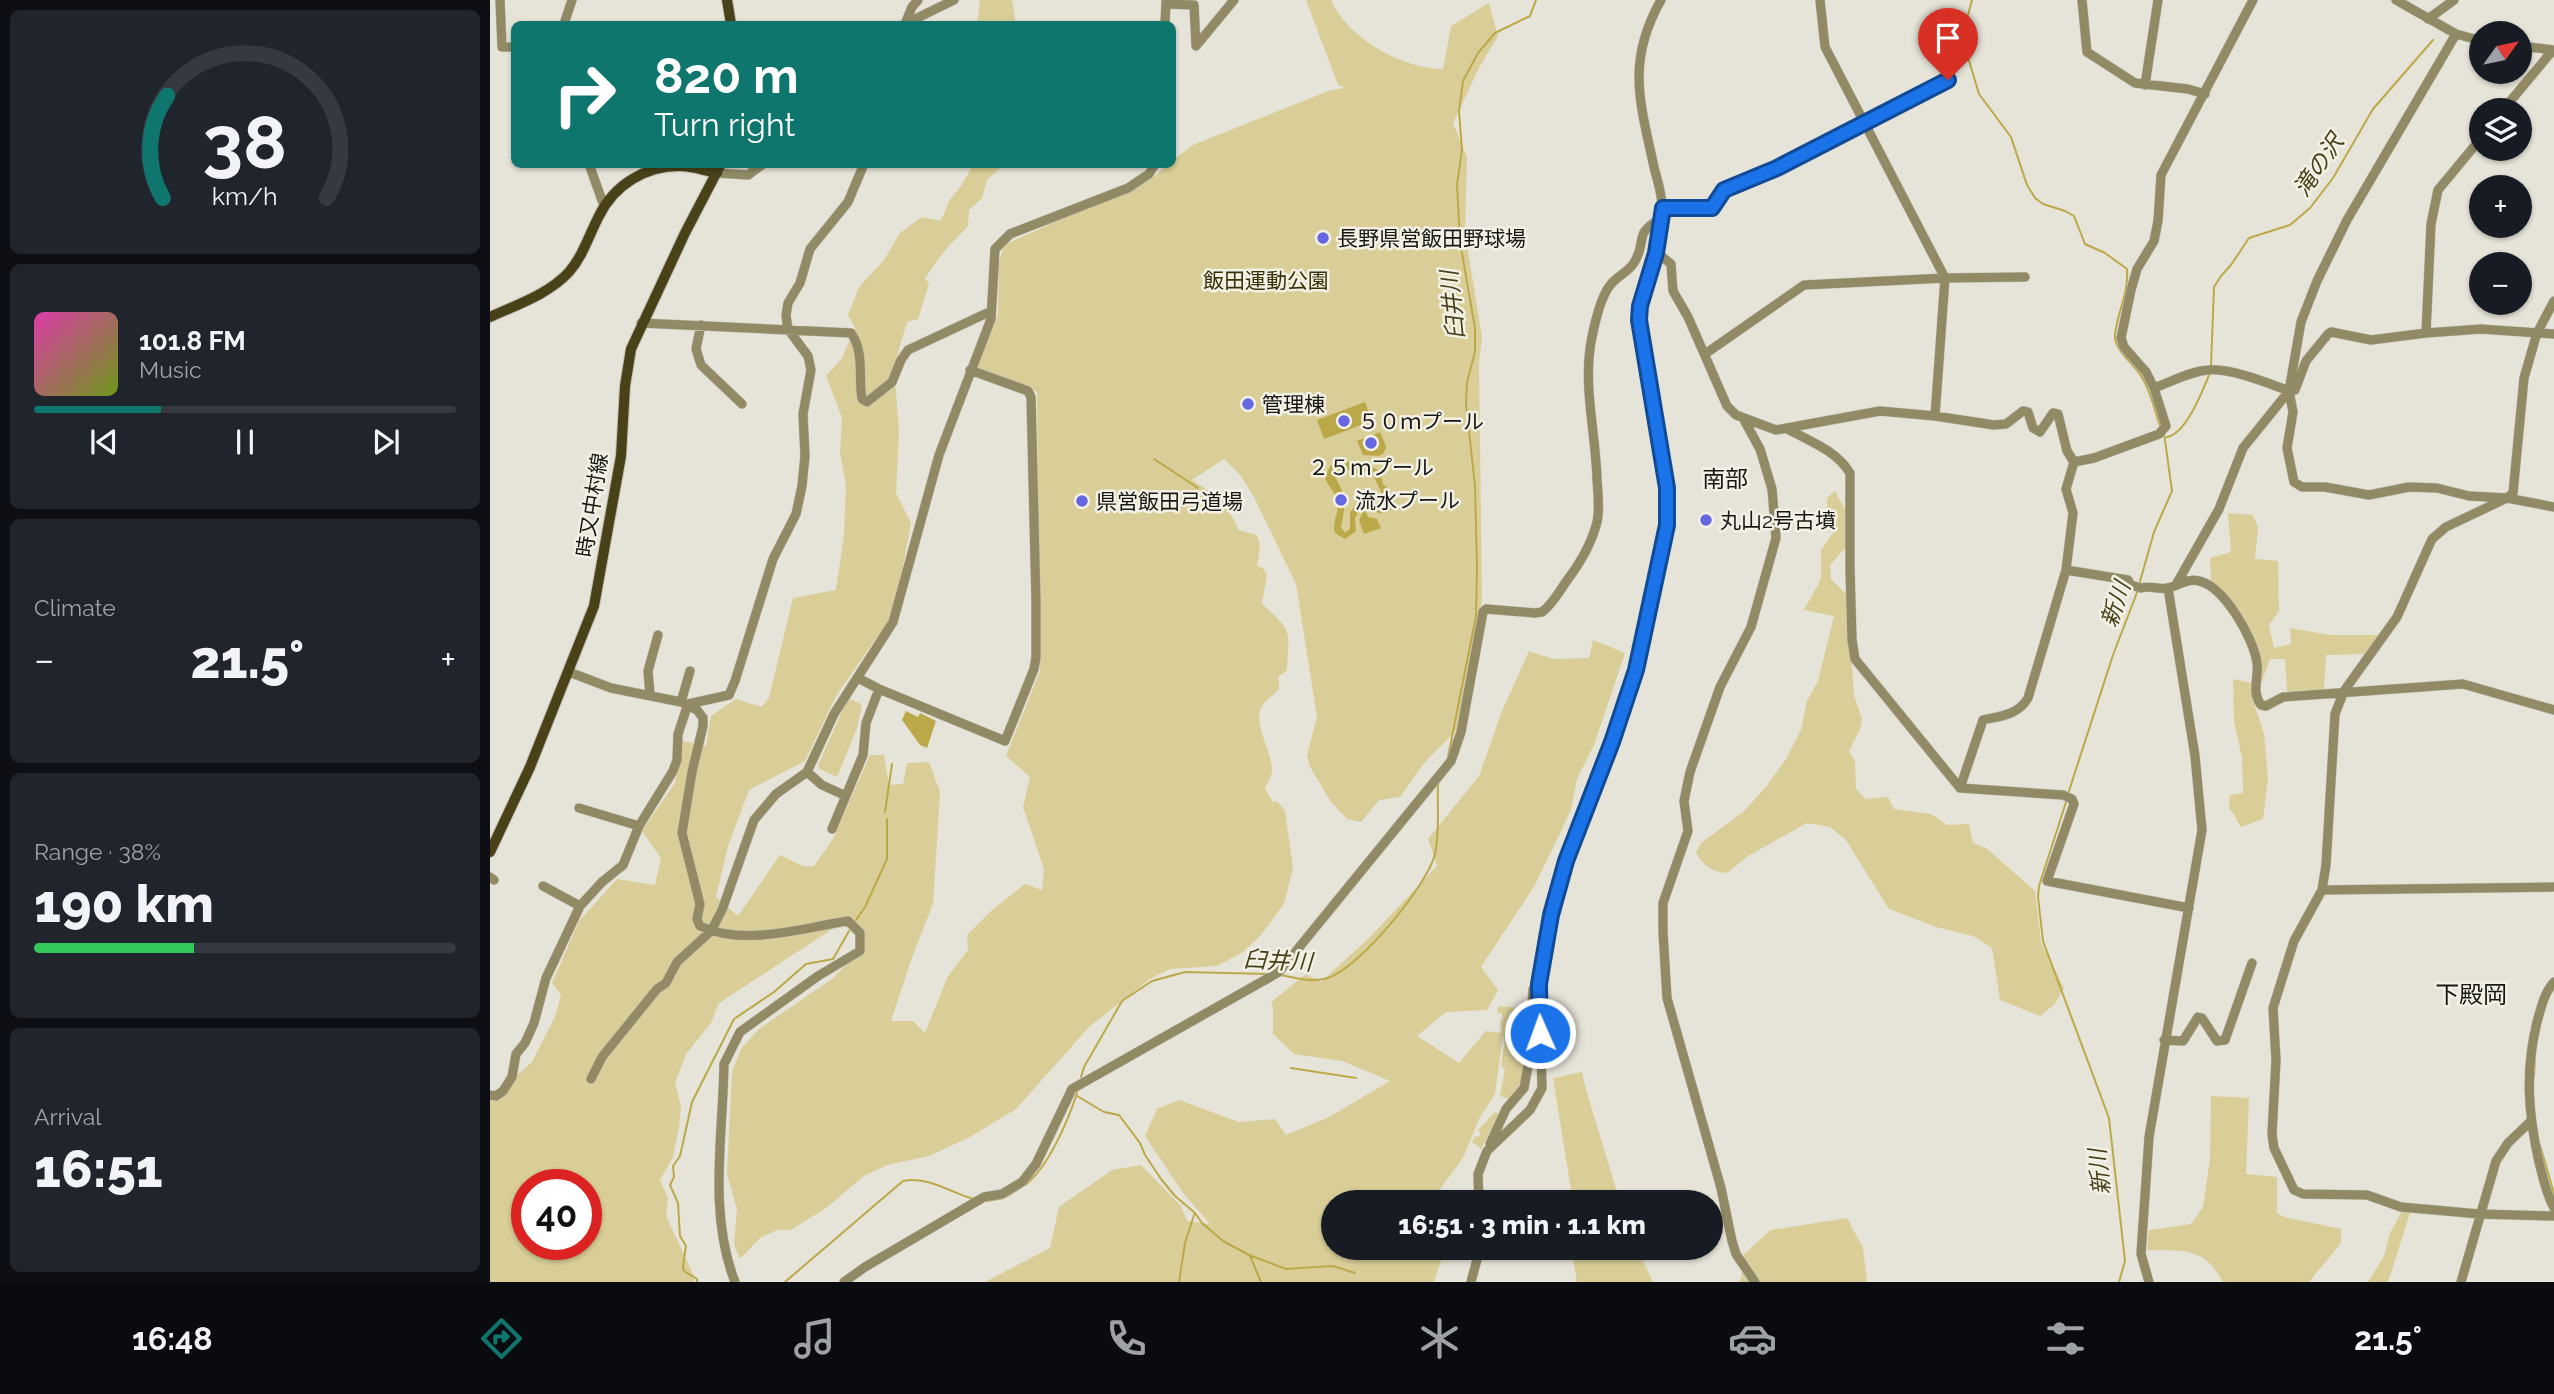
<!DOCTYPE html>
<meta charset="utf-8">
<style>
:root{--surface:#171b24;--page:#20242c;--text:#f1f3f6;--muted:#9ea1a6;--line:#363941;--accent:#0f766e}
body{margin:0;font-family:Raleway,"Noto Sans JP",sans-serif;background:var(--page);color:var(--text);height:100vh;display:flex;flex-direction:column;font-size:26px;white-space:nowrap}
*{box-sizing:border-box;margin:0}
p{font-size:23px;color:var(--muted)}
.icon{flex:none;width:38px;height:38px;fill:none;stroke:currentColor;stroke-width:2;stroke-linecap:round;stroke-linejoin:round}
.map{position:relative;flex:1;overflow:hidden}
.details{display:flex;flex-direction:column;gap:10px;padding:10px;background:#0d0f14;width:490px}
.details>*{flex:none}
.guide{position:absolute;left:21px;top:21px;width:665px;height:147px;border-radius:10px;box-shadow:0 2px 5px #0004;background:#0f766e;color:#fff;overflow:hidden}
.needle{width:46px;rotate:57deg}
.fabs{position:absolute;left:1979px;top:21px;display:grid;gap:14px}
.fabs a{display:grid;place-items:center;width:63px;height:63px;border-radius:50%;background:var(--surface);box-shadow:0 2px 5px #0004;font-size:35px}
.speed{position:absolute;left:21px;top:1169px;display:flex;gap:14px;font-size:35px;font-weight:700;text-align:center}
.speed>*{display:grid;place-content:center;width:91px;height:91px;border-radius:50%;background:var(--surface);box-shadow:0 2px 5px #0004;line-height:1}
.speed .limit{border:10px solid #d22;background:#fff;color:#111}
.pin{position:absolute;display:grid;place-items:center;width:60px;height:60px;color:#fff;margin:-72px -30px;border-radius:50% 50% 50% 0;rotate:-45deg;box-shadow:0 0 7px #0007}
.pin .icon{rotate:45deg}
.me{position:absolute;width:77px;margin:-38px;rotate:358deg;stroke-linejoin:round;filter:drop-shadow(0 0 5px #0008)}
.turn{display:flex;align-items:center;gap:24px;height:147px;padding:0 28px;font-size:32px}
.turn .icon{width:91px;height:91px;stroke-width:2.5}
.turn b{display:block;font-size:49px;line-height:60px}
.big{font-size:52px;font-weight:800;line-height:1.1}
.details .widget{flex:1;display:flex;flex-direction:column;justify-content:center;gap:10px;min-width:0;padding:0 24px;border-radius:10px;background:var(--page)}
.details .dial{align-items:center;gap:0}
.dial svg{height:182px;overflow:visible;fill:none;stroke:var(--line);stroke-width:7;stroke-linecap:round;text-anchor:middle}
.dial text{fill:var(--text);stroke:none}
.song{display:flex;align-items:center;gap:21px}
.cover{width:84px;height:84px;border-radius:10px;background:linear-gradient(135deg,hsl(320 70% 55%),hsl(80 70% 35%))}
.played{height:7px;border-radius:4px;background:linear-gradient(90deg,var(--accent) 30%,var(--line) 30%)}
.keys{display:flex;justify-content:space-around;direction:ltr}
.heat{display:flex;justify-content:space-between;align-items:center;font-size:38px;direction:ltr}
.charge{height:10px;border-radius:5px;background:linear-gradient(90deg,#34c759 38%,var(--line) 0)}
.trip{position:absolute;left:831px;top:1190px;width:402px;height:70px;border-radius:35px;background:var(--surface);box-shadow:0 2px 5px #0004;font-weight:800;line-height:70px;text-align:center}
.tabs{display:flex;height:112px;justify-content:space-around;align-items:center;background:#090b0e;color:var(--muted)}
.tabs .icon{width:49px;height:49px}
.tabs .selected{color:var(--accent)}
.tabs b{font-size:32px;color:var(--text)}
main{display:flex;flex:1;min-height:0}
.map>svg:first-child{display:block}
.green{fill:#d9ce97;fill-rule:evenodd}
.water{fill:#bba848;fill-rule:evenodd}
.lines{fill:none;stroke-linecap:round;stroke-linejoin:round}
.stream{stroke:#bba848;stroke-width:2}
.minor-casing{stroke:#c1bfb5;stroke-width:10}
.major-casing{stroke:#c1bfb5;stroke-width:12}
.minor{stroke:#918a65;stroke-width:9}
.major{stroke:#494118;stroke-width:10}
.route-casing{stroke:#114b97;stroke-width:18}
.route{stroke:#1a73e8;stroke-width:12}
.poi-dot{fill:#6668e1;stroke:#f3f1e5;stroke-width:2.5}
.labels{text-anchor:middle;dominant-baseline:central;stroke-width:5;stroke-linejoin:round;paint-order:stroke}
.poi-label{font-size:21px;fill:#181713;stroke:#f3f1e5;text-anchor:start}
.park-label{font-size:21px;fill:#393107;stroke:#f3f1e5}
.street-label{font-size:21px;fill:#181713;stroke:#f3f1e5}
.water-label{font-size:23px;font-style:italic;fill:#484018;stroke:#f3f1e5}
.neighbourhood-label{font-size:23px;fill:#181713;stroke:#f3f1e5}
.quarter-label{font-size:24px;fill:#181713;stroke:#f3f1e5}
</style>
<main>
<section class="details">
<div class="widget dial"><svg viewBox="0 0 100 80">
<path d="M14 69A42 42 0 1 1 86 69"/>
<path d="M14 69A42 42 0 0 1 16 24" stroke="#0f766e"/>
<text x="50" y="56" font-size="32" font-weight="700">38</text>
<text x="50" y="72" font-size="11">km/h</text>
</svg></div>
<div class="widget">
<div class="song"><i class="cover"></i><div><b>101.8 FM</b><p>Music</p></div></div>
<div class="played"></div>
<div class="keys"><svg class="icon" aria-label="previous" viewBox="0 0 24 24"><path d="M18 5L8 12l10 7zM5 5v14"/></svg><svg class="icon" aria-label="pause" viewBox="0 0 24 24"><path d="M8 5v14M16 5v14"/></svg><svg class="icon" aria-label="next" viewBox="0 0 24 24"><path d="M6 5l10 7-10 7zM19 5v14"/></svg></div>
</div>
<div class="widget"><p>Climate</p>
<div class="heat"><a>−</a><b class="big">21.5°</b><a>+</a></div>
</div>
<div class="widget"><p>Range · 38%</p><b class="big">190 km</b><div class="charge"></div></div>
<div class="widget"><p>Arrival</p><b class="big">16:51</b></div>
</section>
<div class="map">
<svg width="2064" height="1282" viewBox="0 0 2064 1282">
<rect width="100%" height="100%" fill="#e6e4d8"/>
<path class="green" d="M490,0H522L526,24H487Z
M816,0H841C856,37 913,69 953,69L961,26L999,3L1008,36L990,66L963,123L977,157L975,232L992,337L989,363L992,598L988,628L968,729L935,762L910,797L889,800L871,822L857,819L841,802L820,767L817,755L827,717L806,584L763,495L750,475L734,459L702,480L733,500L749,530L767,535L770,546L767,566L773,568L777,575L772,604C803,632 799,629 797,670L788,677C794,696 777,694 771,708C764,726 781,750 782,768C783,775 778,782 775,789L783,802L787,801L795,811L803,868L794,904L770,936L753,952L727,966L680,969L660,979L599,1027L526,1109L482,1136L439,1156L397,1165L374,1176L336,1208L301,1230H287L270,1238L250,1259L244,1244L247,1209L237,1174L242,1072L251,1049L269,1029L342,979L361,960L366,947V934L357,924L347,926L229,1003L221,1023L196,1054L185,1083L191,1106L189,1127L183,1157L170,1180L178,1198L176,1216L204,1276V1282H0V1099L42,1062L65,1017L71,995L62,983L89,921L127,879L165,885L171,858L152,831L185,783L192,741L216,746L221,716L246,699L271,707L279,698L303,598L346,590L354,534L356,485L350,453L352,418L336,376L352,358L365,328L358,315L369,287L394,260L410,233L432,217L451,221L459,201L471,186L483,165H511L509,169L497,180L492,198L479,210L478,226L456,249L435,278L439,284L428,319L417,322L404,367L409,432L406,493L421,523L408,593L399,620L346,696L315,761L259,790L238,846L226,897L248,916L290,855L313,866H324L343,839L380,755H394L399,785L413,784L417,763L439,762L450,792L443,904L422,957L401,1021H423L435,1033L458,976L478,950L477,935L502,910L535,884L552,890L554,869L533,807L540,777L516,756L550,671L547,392L486,367L508,315L509,263L514,245L659,180L678,165L682,164L683,160L703,145L841,90L855,88L848,85ZM37,1185H96V1244H37Z
M1345,491L1357,513L1356,547L1340,565L1341,579L1357,595L1364,695L1372,719L1370,729L1359,751L1365,761L1366,789L1376,799L1398,797L1404,809L1441,814L1457,825L1479,824L1483,843L1496,848L1545,891L1551,942L1574,988L1565,1004L1550,1016L1510,1000L1502,948L1483,936L1446,927L1399,909L1356,840L1340,827L1317,823L1258,856L1237,873C1222,871 1214,867 1206,853L1211,843L1253,812L1275,788L1296,759L1311,730L1317,701L1328,681L1344,616L1314,610L1331,579V550L1346,529L1337,510V498Z
M1738,513L1763,515L1768,528L1765,559L1788,561L1789,611L1779,625L1784,648L1801,644L1800,628L1840,635H1889L1876,654L1836,655L1834,690L1797,691L1795,659H1780L1764,703L1774,734L1778,778L1773,819L1751,827L1739,807L1740,795L1753,793L1752,758L1744,721L1743,679L1762,683L1770,651L1749,611L1721,582L1720,558L1741,552Z
M1103,640L1135,653L1104,745L1087,779L1081,810L1045,885L991,967L1008,990L997,1010L956,1012L927,1036L969,1063L996,1031L1012,1033L1010,1022L1013,1019L1012,1014L1007,1012L1008,1006L1038,1009L1031,1083L1019,1099L1010,1096L1015,1069L1011,1066L1015,1039L1013,1034L1005,1094L989,1119L973,1158L950,1189L958,1202H906L892,1198L888,1202H844V1248H857V1252L902,1257L923,1248H952L955,1249L944,1282H495L560,1248L569,1207L622,1170L651,1165L691,1206L697,1221L720,1224L693,1193L655,1136L667,1109L689,1100L749,1122L785,1119L796,1135L839,1117L900,1081L852,1061L804,1054L783,1034V1007L781,1002L816,974L831,982L879,938L947,866L938,839L989,776L1012,711L1039,651L1063,659L1099,658Z
M361,699L372,705L367,728L347,777L330,769L328,765L357,701Z
M1092,1072L1095,1086L1130,1202H1083L1063,1078Z
M1721,1096L1759,1098L1756,1174L1787,1177V1213L1794,1217L1851,1229V1243L1819,1282H1733C1714,1246 1693,1251 1657,1250L1659,1230L1701,1224L1713,1207L1720,1159Z
M1005,1112L1010,1114L991,1149L982,1142L985,1136L988,1137L991,1133L988,1130Z
M1912,1211L1920,1213L1898,1282H1878L1894,1256L1900,1233Z
M1357,1218L1373,1248L1377,1282H1248L1251,1279L1254,1254L1281,1230Z
M1081,1248H1147L1163,1282H1087Z"/>
<path class="water" d="M875,402L882,421L834,439L827,420Z
M890,432L896,446L894,453L889,456L873,455L867,441Z
M851,461L876,464L890,471L893,484L898,489L896,490L903,500V508C894,517 888,513 879,508L875,510L878,517L887,519L891,528L874,534L869,520L872,514L870,510L865,518L866,531L855,539L845,533C842,522 848,515 848,504C847,494 839,488 835,478L840,466ZM855,468L864,474L876,471L883,475L897,504L890,508L884,503L869,501L860,512V529L855,533L851,527C855,508 857,496 846,479L849,470Z
M416,711L428,717L430,713L446,721L437,748L430,745L412,720Z"/>
<g class="lines">
<path class="stream" d="M1482,0L1472,37L1489,94L1521,137L1537,185L1545,198L1553,204L1575,211L1584,216L1595,244L1615,253L1637,269C1639,293 1627,313 1625,335C1624,350 1644,364 1651,376C1662,392 1664,411 1671,428
M247,24H248
M1721,366L1724,287L1731,276L1741,265L1759,238L1800,225L1820,208L1843,178L1883,109L1943,40
M1677,437C1696,434 1712,392 1719,375
M664,459L708,488
M1649,585L1664,532L1682,491L1674,433
M958,757L986,616L987,568L985,486L976,404L977,382L985,352V328L970,242L967,184L972,150L969,111L973,81L988,53L1005,33L1040,16L1046,0
M1578,794L1623,655L1648,590
M1577,799L1549,886L1548,897L1553,941L1619,1118L1635,1261L1629,1282
M395,812L402,764
M366,920L375,907L397,859V819
M791,975C807,978 822,983 838,978C869,968 938,885 945,854C950,832 947,806 948,784
M801,1068L866,1078
M591,1077L594,1067L632,1001L662,981L695,972L778,974
M2044,1077L2045,1055
M587,1096L614,1112L629,1115L650,1143L655,1155L671,1179L685,1196L705,1213L712,1223L733,1241L759,1255L796,1269L843,1266L865,1273
M2050,1145L2064,1194
M535,1185C558,1168 578,1121 587,1093
M497,1201L514,1198L530,1188
M760,1256L771,1282
M207,1282V1279L194,1271L193,1266L196,1246L190,1236L188,1203L180,1185L184,1177L183,1166L190,1156L202,1102L244,1019L284,992L316,964L343,959L359,931
M295,1282L413,1181C439,1176 460,1193 484,1199
M689,1282L695,1243L704,1215"/>
<defs>
<path id="minor" d="M10,0L12,47H24
M1330,0L1335,47L1455,278L1445,416
M1592,0L1597,52L1645,83L1698,89L1715,94
M1906,0L1966,34L1992,41
M676,4L704,5L706,46L744,0
M1938,19L1964,0
M74,24L82,0
M415,24L464,0
M415,24L422,7L428,0
M675,24L676,2
M1966,34L1857,220L1827,281L1811,322L1799,391L1803,412L1797,448L1804,482L1812,487H1835L1879,495L1919,487L1947,488L1979,496L2017,498L2064,507
M2030,46L2064,50
M1655,85L1668,0
M2013,110L2063,50
M99,164L114,206
M227,173L258,175L273,164
M1173,208H1222L1234,190L1287,168L1458,80
M1166,252L1181,264L1183,291L1198,317L1237,406L1246,415L1286,430L1390,411L1445,416L1504,425L1516,424L1533,411L1538,412L1543,428L1550,432L1563,413L1568,414L1577,451L1584,462
M2064,301L2047,333L2034,378L2023,493L2017,498L1956,527L1942,539L1907,617L1854,691L1845,714L1836,865L1832,890L1804,941L1783,1008L1786,1060L1782,1134L1784,1148L1804,1190L1813,1194L1877,1195L1911,1207L1989,1214L2064,1216
M151,323L361,333C375,353 368,377 372,399L377,402L402,382L411,360L418,350L497,313H501
M211,325L206,349L211,365L252,404
M1936,333L1941,224L1948,190L1992,137
M1215,354L1314,285L1455,278L1535,277
M1664,388C1681,382 1701,371 1718,370C1741,368 1778,383 1799,391
M1253,418L1270,449L1282,489L1286,538L1261,627L1230,687L1200,772L1194,801L1198,831L1173,903V932L1177,998L1231,1188L1242,1241L1246,1254L1265,1282
M1296,428C1319,441 1346,450 1360,473V569L1362,640L1365,659L1470,788L1573,795L1582,799L1584,804L1557,881L1699,908
M1584,462L1604,458L1669,434L1676,426L1664,388L1656,372L1634,347L1631,338L1641,290L1647,269L1664,241L1668,221L1671,175L1763,0
M1576,570L1638,580L1641,585L1651,588C1660,585 1669,590 1678,588C1688,586 1697,578 1709,581C1734,586 1764,639 1767,663C1769,678 1761,692 1771,705L1776,706L1793,697L1973,684L2064,710
M1687,583L1729,509L1753,448L1799,391L1805,390L1816,361L1838,334L1841,332L1881,340L1936,333L1991,329L2064,334
M79,672L121,688L191,702L207,710L213,718V726L202,772L192,833L210,904L207,919L210,926C254,947 312,928 358,921L370,933V951L328,976L250,1032L234,1064C233,1136 218,1213 245,1282
M368,678L389,689L515,741L544,669L546,657V601L541,397L538,391L480,370
M160,694L158,671L168,635
M191,702L200,671
M317,772L332,785L356,796
M1470,788L1493,720C1511,716 1528,715 1538,698L1576,570L1583,513L1576,489L1584,462
M89,808L149,826
M342,829L373,755L376,723L389,689
M0,877L4,880
M53,886L90,906
M1832,890L2064,887
M2064,982C2054,993 2051,1008 2047,1022C2035,1071 2038,1113 2049,1162C2053,1178 2056,1193 2064,1208
M1674,1040L1693,1041L1708,1017L1712,1018L1727,1041L1735,1040L1762,963
M101,1079L112,1057L167,989L176,983L187,962L221,931L232,910L264,820L286,794L317,772L344,714L403,622L449,455L501,319L505,249L520,234L638,188L659,174L665,164
M0,1095L6,1096L13,1091L22,1077L26,1054L35,1043L44,1023L56,978L90,906L112,882L133,865L149,826L183,771L187,760L188,734L198,704L239,695L245,681L283,559L306,514L312,486L315,456L313,414L321,370L318,356L298,329L296,315L298,303L310,283L320,249L358,202L374,164
M1000,1144L1016,1109L1034,1088L1038,1066L1043,989L1049,984
M989,1202L988,1174L997,1151L1040,1110L1052,1088L1049,984L1061,915L1076,861L1122,742L1146,670L1177,525V488L1149,320C1151,282 1172,248 1172,209C1173,196 1167,180 1164,167C1150,102 1136,62 1171,0
M354,1282L375,1267L494,1197L512,1194L532,1182L546,1164L582,1089L789,972L961,761L971,732L993,612L996,609L1045,613L1052,612C1063,604 1070,590 1078,579C1090,563 1102,542 1107,522C1110,509 1108,494 1107,480C1106,433 1092,384 1102,337C1105,322 1111,294 1122,283C1129,275 1140,271 1145,261C1158,238 1142,236 1171,218
M981,1282L990,1248
M1659,1282L1651,1254L1659,1137L1712,830L1705,756L1678,588
M1971,1282L2006,1161L2018,1143L2040,1122"/>
<path id="major" d="M237,0L241,24
M0,317C26,305 59,294 79,272C93,256 99,235 109,216C124,185 156,165 191,166C203,166 215,171 227,173
M0,852L40,767L104,606L131,456L135,386L141,349L195,233L231,164"/>
</defs>
<use href="#minor" class="minor-casing"/>
<use href="#major" class="major-casing"/>
<use href="#minor" class="minor"/>
<use href="#major" class="major"/>
</g>
<g class="lines">
<defs>
<path id="route" d="M1050,1033L1049,984L1061,915L1076,861L1122,742L1146,670L1177,525V488L1149,320L1150,306L1166,253L1173,208H1222L1234,190L1287,168L1458,80"/>
</defs>
<use href="#route" class="route-casing"/>
<use href="#route" class="route"/>
</g>
<g class="poi-dot">
<circle cx="833" cy="238" r="7"/>
<circle cx="758" cy="404" r="7"/>
<circle cx="854" cy="421" r="7"/>
<circle cx="881" cy="443" r="7"/>
<circle cx="851" cy="500" r="7"/>
<circle cx="592" cy="501" r="7"/>
<circle cx="1216" cy="520" r="7"/>
</g>
<g class="labels">
<g class="poi-label">
<text x="847" y="238">長野県営飯田野球場</text>
<text x="772" y="404">管理棟</text>
<text x="868" y="421">５０ｍプール</text>
<text x="881" y="467" text-anchor="middle">２５ｍプール</text>
<text x="865" y="500">流水プール</text>
<text x="606" y="501">県営飯田弓道場</text>
<text x="1230" y="520">丸山2号古墳</text>
</g>
<g class="park-label">
<text x="776" y="280">飯田運動公園</text>
</g>
<g class="street-label">
<text transform="translate(102 505) rotate(-81)">時又中村線</text>
</g>
<g class="water-label">
<text transform="translate(1828 165) rotate(-56)">滝の沢</text>
<text transform="translate(962 305) rotate(-96)">臼井川</text>
<text transform="translate(1625 604) rotate(-71)">新川</text>
<text transform="translate(788 960) rotate(3)">臼井川</text>
<text transform="translate(1609 1172) rotate(-96)">新川</text>
</g>
<g class="neighbourhood-label">
<text x="1235" y="478">南部</text>
</g>
<g class="quarter-label">
<text x="1981" y="994">下殿岡</text>
</g>
</g>
</svg>
<div class="fabs">
<a><svg class="needle" viewBox="-14 -14 28 28"><path d="M0-13l5 13h-10z" fill="#e53935"/><path d="M0 13l5-13h-10z" fill="#9ea1a6"/></svg></a>
<a><svg class="icon" aria-label="layers" viewBox="0 0 24 24"><path d="M12 4l9 5-9 5-9-5zM3 14l9 5 9-5"/></svg></a>
<a>+</a>
<a>−</a>
</div>
<div class="speed"><div class="limit">40</div></div>
<div class="pin" style="left:1458px;top:80px;background:#d93025"><svg class="icon" aria-label="arrive" viewBox="0 0 24 24"><path d="M6 21V4h12l-3 4 3 4H6"/></svg></div>
<svg class="me" style="left:1050px;top:1033px" viewBox="-20 -20 40 40"><circle r="17" fill="#1a73e8" stroke="#fff" stroke-width="3"/><path d="M0-11L8 9 0 5-8 9z" fill="#fff"/></svg>
<div class="trip">16:51 · 3 min · 1.1 km</div>
<div class="guide">
<div class="turn"><svg class="icon" aria-label="right" viewBox="0 0 24 24"><path d="M7 20v-9h11M14 6l5 5-5 5"/></svg><div><b>820 m</b>Turn right</div></div>
</div>
</div>
</main>
<nav class="tabs">
<b>16:48</b>
<svg class="icon selected" aria-label="directions" viewBox="0 0 24 24"><path d="M12 3l9 9-9 9-9-9zM9 14v-3h6M13 9l2 2-2 2"/></svg>
<svg class="icon" aria-label="music" viewBox="0 0 24 24"><path d="M9 18V5l10-2v13"/><circle cx="6" cy="18" r="3"/><circle cx="16" cy="16" r="3"/></svg>
<svg class="icon" aria-label="phone" viewBox="0 0 24 24"><path d="M5 4h4l2 5-3 2q2 4 5 5l2-3 5 2v4C11 20 4 13 5 4z"/></svg>
<svg class="icon" aria-label="climate" viewBox="0 0 24 24"><path d="M12 3v18M4 7l16 10M4 17L20 7"/></svg>
<svg class="icon" aria-label="car" viewBox="0 0 24 24"><path d="M5 17H2v-5l4-1 3-4h7l3 4 3 1v5h-3M9 17h6M6 11h13"/><circle cx="7" cy="17" r="2"/><circle cx="17" cy="17" r="2"/></svg>
<svg class="icon" aria-label="filters" viewBox="0 0 24 24"><path d="M4 7h16M4 17h16"/><circle cx="9" cy="7" r="2"/><circle cx="15" cy="17" r="2"/></svg>
<b>21.5°</b>
</nav>
